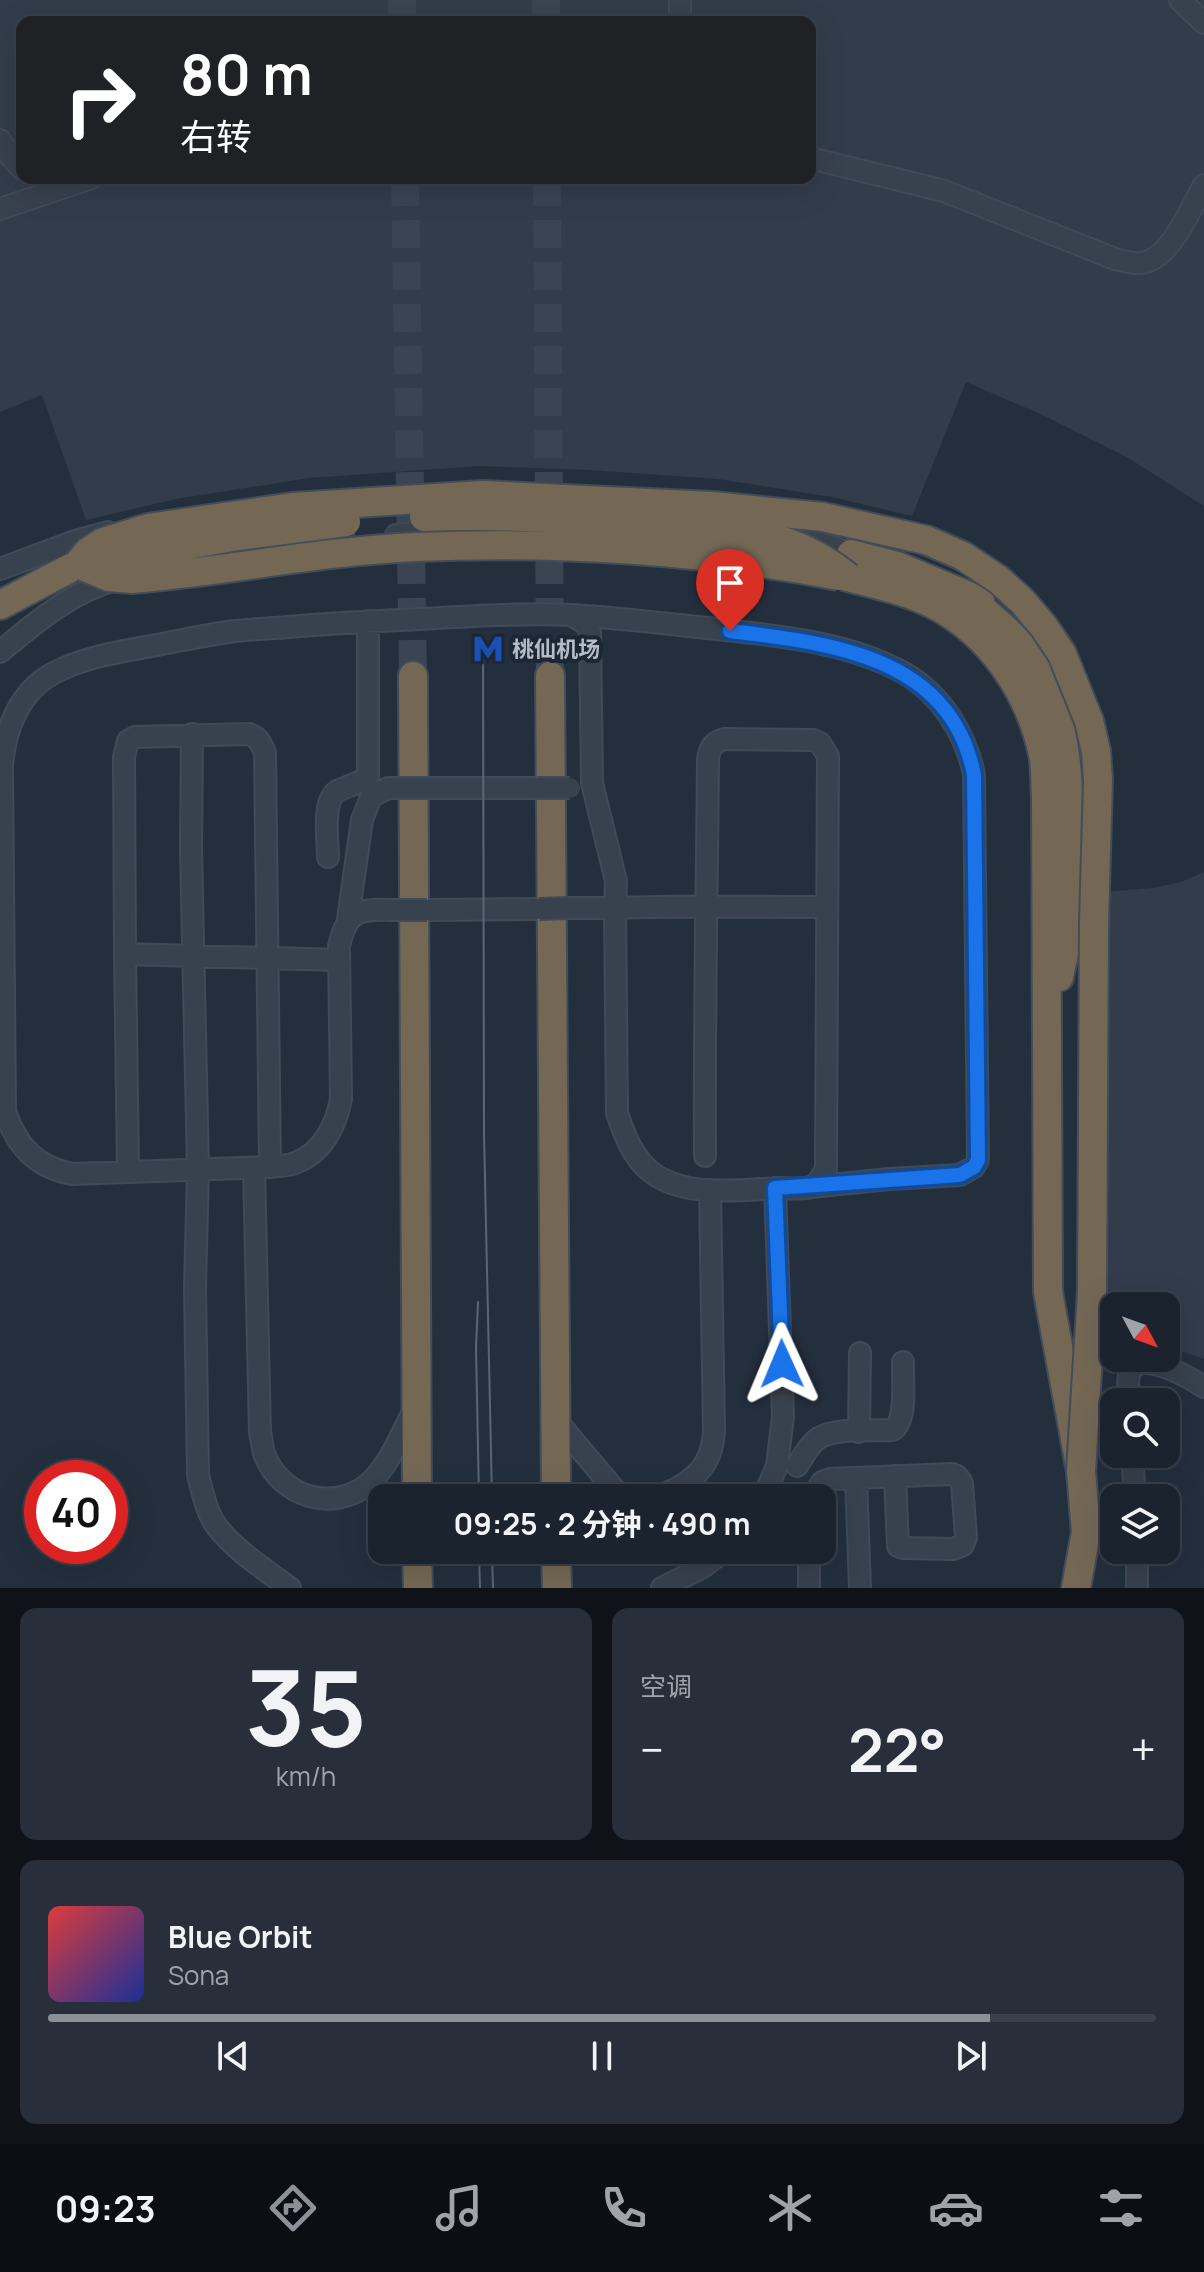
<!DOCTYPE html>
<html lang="zh">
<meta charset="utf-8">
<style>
:root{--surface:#1b232e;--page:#282f3a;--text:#f1f3f6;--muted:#a0a4aa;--line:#39404a;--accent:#8c9099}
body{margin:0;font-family:Manrope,"Noto Sans SC",sans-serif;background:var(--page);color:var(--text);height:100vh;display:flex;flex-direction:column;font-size:30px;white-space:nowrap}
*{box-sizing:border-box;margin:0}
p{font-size:26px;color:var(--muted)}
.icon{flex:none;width:44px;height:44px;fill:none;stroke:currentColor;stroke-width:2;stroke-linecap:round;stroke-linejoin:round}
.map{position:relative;height:1588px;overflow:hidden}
.sheet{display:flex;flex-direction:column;gap:20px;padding:20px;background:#0f1319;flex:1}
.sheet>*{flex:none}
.hud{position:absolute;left:16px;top:16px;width:800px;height:168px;border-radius:16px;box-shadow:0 8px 32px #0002,0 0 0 2px var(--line);background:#202124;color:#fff;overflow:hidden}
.needle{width:52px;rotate:131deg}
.controls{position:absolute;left:1100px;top:1292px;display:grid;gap:16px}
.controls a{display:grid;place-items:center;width:80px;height:80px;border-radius:16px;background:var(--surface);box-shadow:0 8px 32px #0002,0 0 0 2px var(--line);font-size:40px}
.speed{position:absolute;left:24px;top:1460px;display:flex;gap:16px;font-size:40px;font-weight:700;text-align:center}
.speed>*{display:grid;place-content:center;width:104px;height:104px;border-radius:50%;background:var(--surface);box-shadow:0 8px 32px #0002,0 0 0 2px var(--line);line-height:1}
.speed .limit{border:12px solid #d22;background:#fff;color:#111}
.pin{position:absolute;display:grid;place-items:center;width:68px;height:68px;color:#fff;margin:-82px -34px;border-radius:50% 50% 50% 0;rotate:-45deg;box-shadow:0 0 8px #0007}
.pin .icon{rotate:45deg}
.me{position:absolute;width:88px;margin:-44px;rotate:359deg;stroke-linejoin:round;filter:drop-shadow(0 0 6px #0008)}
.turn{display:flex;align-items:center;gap:28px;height:168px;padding:0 32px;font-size:36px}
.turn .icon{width:104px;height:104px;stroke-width:2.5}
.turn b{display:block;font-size:56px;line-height:68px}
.big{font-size:60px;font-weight:700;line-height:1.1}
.sheet .widget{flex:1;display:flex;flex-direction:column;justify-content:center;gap:12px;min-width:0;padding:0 28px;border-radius:16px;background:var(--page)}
.sheet .dial{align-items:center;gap:0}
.dial b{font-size:104px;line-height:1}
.song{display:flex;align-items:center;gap:24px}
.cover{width:96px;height:96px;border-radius:12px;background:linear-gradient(135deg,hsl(0 70% 55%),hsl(230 70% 35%))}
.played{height:8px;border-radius:4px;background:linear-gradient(90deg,var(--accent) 85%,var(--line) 85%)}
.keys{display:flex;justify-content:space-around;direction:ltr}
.heat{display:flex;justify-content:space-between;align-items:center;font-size:44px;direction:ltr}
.sheet .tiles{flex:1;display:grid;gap:20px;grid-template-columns:1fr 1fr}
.widget:last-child{grid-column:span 2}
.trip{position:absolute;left:368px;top:1484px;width:468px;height:80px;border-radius:16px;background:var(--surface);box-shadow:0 8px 32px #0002,0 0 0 2px var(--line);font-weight:700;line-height:80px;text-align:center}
.tabs{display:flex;height:128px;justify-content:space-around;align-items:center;background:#0b0e12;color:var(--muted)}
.tabs .icon{width:56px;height:56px}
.tabs .selected{color:var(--accent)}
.tabs b{font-size:36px;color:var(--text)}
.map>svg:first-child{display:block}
.airport{fill:#323c4b;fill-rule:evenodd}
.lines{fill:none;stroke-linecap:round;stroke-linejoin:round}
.highway-tunnel{stroke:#3a4453;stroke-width:28;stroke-dasharray:28 14;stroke-linecap:butt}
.minor-casing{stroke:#414a57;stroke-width:24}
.highway-casing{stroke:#434c59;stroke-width:32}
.minor{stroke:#38414e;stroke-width:20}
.highway{stroke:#746855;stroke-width:28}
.tram{stroke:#5a6575;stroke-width:2}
.minor-bridge-casing{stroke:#414a57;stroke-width:24;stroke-linecap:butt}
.highway-bridge-casing{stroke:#434c59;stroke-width:32;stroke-linecap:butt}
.minor-bridge{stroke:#38414e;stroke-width:20}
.highway-bridge{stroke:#746855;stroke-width:28}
.route-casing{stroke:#114b97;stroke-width:20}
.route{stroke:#1a73e8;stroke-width:14}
.labels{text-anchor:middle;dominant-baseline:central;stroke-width:8;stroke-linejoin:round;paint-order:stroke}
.poi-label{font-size:22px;font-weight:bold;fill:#b4bcc9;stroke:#1d2633;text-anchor:start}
</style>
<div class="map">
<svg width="1204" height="1588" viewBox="0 0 1204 1588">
<rect width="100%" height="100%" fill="#242f3e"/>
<path class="airport" d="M0,0H1204V506L1125,456L1047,417L966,382L912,516L832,497L718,479L590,470L479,466L309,478L176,499L86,520L42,395L0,412ZM22,22H810V178H22Z
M1204,872V1359L1166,1346V1306H1114V1341H1106L1103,892L1152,888L1181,882Z"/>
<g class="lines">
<path class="highway-tunnel" d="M402,0V22
M546,0V22
M405,178L413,676
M547,178L550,676"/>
<defs>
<path id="minor" d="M1180,0L1204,23
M680,22V0
M0,140L10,156L22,169
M810,158L944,191L1115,259C1122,261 1133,264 1141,263C1170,260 1191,208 1204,185
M0,209L92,178
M396,535L455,530L503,533
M802,536L851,554
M186,562L243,548L344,539
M0,569L75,541L108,532
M0,652C36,622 73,590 120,579
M192,734L191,849L198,1170L195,1287L198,1475C203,1493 206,1513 218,1528C237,1552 266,1570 290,1588
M431,788H537
M328,857C328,839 321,799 339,790C349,786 359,783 368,777V621
M568,908H615L616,881L592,783L590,633L586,624L571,615
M400,910C364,910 348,905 339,946L341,1099C336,1125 323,1153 295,1163C288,1166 278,1166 270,1167L72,1174C35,1167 16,1145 5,1111L2,766C5,731 18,693 52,674C85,656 126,651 162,644C184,640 206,635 228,632C247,629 268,629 288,627C332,623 376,621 421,619C471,616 522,613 572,615C621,618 669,624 717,629C779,636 848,642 904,673C941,694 966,734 974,775L978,1160L974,1167L960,1175L889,1179L811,1187
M427,910L539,909
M348,919L362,820L371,797L388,788H397
M125,954L124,757L128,741L135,737L249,734C259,738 261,743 265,753L270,1167
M705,1156C704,1023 707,891 708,759C710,747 713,742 725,739L813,740L820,743L828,756L826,1169C823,1175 818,1184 810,1187C801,1190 788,1188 779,1188C739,1190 685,1198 651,1172C633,1158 624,1134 617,1113L615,908C686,905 757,907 827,907
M254,1168L260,1432C262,1440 262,1449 265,1456C282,1497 332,1512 367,1485C390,1466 402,1431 416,1406
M128,1172L125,954L339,960
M1129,1402C1129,1394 1127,1383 1129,1375C1136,1346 1190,1378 1204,1387
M556,1420L614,1489L621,1494L637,1498
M859,1432L860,1353
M1132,1454L1135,1498
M797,1466C803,1457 808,1447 816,1440C832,1427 873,1431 893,1430C908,1418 902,1381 903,1362
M856,1478L860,1588
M652,1498C687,1488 713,1469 714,1430L710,1190
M763,1498L777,1466L783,1416L775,1188
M812,1498L822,1482L830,1479L952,1474L957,1476L962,1483L966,1537L963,1545L953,1549L904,1548L898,1546L895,1476
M662,1588L703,1567L725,1550
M809,1588V1550
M1137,1588V1550"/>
<path id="highway" d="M851,554L897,566L980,601
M848,577C877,585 908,591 935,605C992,635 1030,693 1043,754C1046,768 1045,783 1046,797L1048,1292L1081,1471L1086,1532L1076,1588
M964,594C987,614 1012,632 1030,657C1068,714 1069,778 1069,844C1069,870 1072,897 1069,923C1068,941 1062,959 1059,977
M0,605L78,564
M413,676L417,1498
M550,676L556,1498
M417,1550L418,1588
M556,1550L557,1588"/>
</defs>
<use href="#minor" class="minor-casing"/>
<use href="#highway" class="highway-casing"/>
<use href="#minor" class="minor"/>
<use href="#highway" class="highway"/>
<path class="tram" d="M483,640L484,1133L492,1498
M478,1302L476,1348L479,1498
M479,1550L480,1588
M492,1550L493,1588"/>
<defs>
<path id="minor-bridge" d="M397,788H431
M537,788H570
M539,909L568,908
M400,910H427"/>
<path id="highway-bridge" d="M424,517C544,512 664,526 783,541C808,549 827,560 848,577
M78,564L88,552L103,542L148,528L293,507L483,495L712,506L823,517L926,540L963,556L999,580L1023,602L1044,627L1062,654L1089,721L1096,751L1098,780L1094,923L1092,1292L1081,1471
M79,564L238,536L346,522
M83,566L109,577L132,579C227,571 321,551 416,547C553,541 704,550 839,576"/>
</defs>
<use href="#minor-bridge" class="minor-bridge-casing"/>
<use href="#highway-bridge" class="highway-bridge-casing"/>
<use href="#minor-bridge" class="minor-bridge"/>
<use href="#highway-bridge" class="highway-bridge"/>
</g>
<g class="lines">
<defs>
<path id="route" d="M730,631C830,643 951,656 974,775L978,1160L974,1167L960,1175L775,1188L782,1364"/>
</defs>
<use href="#route" class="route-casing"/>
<use href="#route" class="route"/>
</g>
<defs>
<symbol id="metro-bare" viewBox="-9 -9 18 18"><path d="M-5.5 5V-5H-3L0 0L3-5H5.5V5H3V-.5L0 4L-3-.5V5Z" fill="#1a4fb4" stroke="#1d2633" stroke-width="2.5" paint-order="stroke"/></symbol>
</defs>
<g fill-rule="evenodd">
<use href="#metro-bare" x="466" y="627" width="44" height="44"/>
</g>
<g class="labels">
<g class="poi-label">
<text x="512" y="649">桃仙机场</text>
</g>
</g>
</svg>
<div class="controls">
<a><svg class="needle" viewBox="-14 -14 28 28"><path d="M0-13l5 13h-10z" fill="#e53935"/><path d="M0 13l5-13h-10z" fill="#a0a4aa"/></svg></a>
<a><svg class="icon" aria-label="search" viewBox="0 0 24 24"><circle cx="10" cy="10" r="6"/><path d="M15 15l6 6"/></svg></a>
<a><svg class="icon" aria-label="layers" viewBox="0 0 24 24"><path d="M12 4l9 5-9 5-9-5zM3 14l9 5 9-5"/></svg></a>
</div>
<div class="speed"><div class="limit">40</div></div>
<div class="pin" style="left:730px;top:631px;background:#d93025"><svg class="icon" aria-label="arrive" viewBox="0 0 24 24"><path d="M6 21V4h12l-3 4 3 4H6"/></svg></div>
<svg class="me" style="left:782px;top:1364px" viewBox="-20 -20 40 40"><path d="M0-17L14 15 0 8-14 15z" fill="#1a73e8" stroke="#fff" stroke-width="4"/></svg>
<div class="trip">09:25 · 2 分钟 · 490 m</div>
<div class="hud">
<div class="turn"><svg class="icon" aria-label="right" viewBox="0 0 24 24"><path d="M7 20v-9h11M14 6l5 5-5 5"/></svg><div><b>80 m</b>右转</div></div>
</div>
</div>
<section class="sheet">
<div class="tiles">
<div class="widget dial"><b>35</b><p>km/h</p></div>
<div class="widget"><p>空调</p>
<div class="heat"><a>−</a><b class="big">22°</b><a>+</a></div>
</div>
<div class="widget">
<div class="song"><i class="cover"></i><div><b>Blue Orbit</b><p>Sona</p></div></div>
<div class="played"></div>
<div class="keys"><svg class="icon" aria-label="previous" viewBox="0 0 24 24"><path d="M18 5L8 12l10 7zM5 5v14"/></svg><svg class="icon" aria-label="pause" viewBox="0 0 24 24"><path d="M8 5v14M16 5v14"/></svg><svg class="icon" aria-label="next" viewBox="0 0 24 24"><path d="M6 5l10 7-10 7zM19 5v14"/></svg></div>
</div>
</div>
</section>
<nav class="tabs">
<b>09:23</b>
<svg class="icon selected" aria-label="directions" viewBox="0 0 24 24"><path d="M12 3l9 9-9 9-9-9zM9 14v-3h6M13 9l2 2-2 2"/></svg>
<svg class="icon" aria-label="music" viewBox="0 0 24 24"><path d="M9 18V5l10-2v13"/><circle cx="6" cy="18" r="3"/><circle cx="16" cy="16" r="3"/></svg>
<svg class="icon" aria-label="phone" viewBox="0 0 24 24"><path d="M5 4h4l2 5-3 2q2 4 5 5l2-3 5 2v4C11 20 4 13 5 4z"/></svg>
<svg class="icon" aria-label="climate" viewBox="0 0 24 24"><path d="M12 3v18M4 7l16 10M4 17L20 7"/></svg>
<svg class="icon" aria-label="car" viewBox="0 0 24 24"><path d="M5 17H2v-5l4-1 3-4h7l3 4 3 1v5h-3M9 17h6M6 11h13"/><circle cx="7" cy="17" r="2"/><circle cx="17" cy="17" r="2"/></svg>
<svg class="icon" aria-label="filters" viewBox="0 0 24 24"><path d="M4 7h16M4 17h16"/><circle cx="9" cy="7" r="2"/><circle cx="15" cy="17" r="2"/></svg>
</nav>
